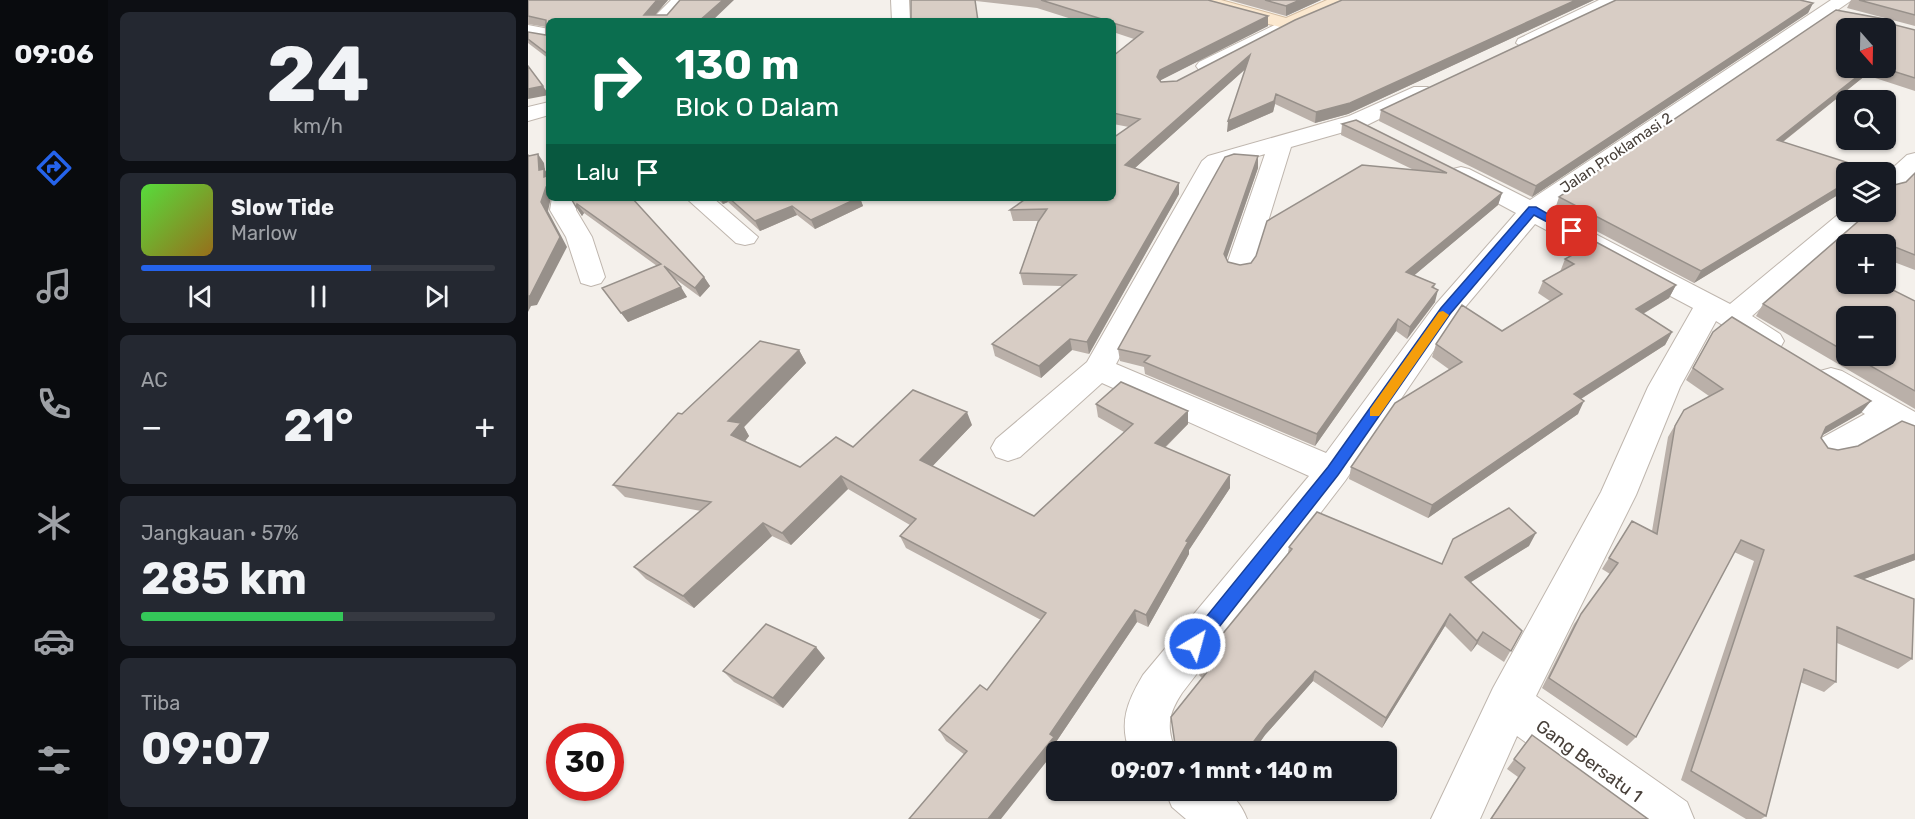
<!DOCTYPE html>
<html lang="id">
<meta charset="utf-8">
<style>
:root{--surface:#171b24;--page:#242831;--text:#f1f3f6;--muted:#9ea1a6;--line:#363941;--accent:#2563eb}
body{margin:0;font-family:Rubik,sans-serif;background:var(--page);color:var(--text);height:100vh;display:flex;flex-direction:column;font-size:22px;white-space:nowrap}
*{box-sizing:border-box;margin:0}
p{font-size:20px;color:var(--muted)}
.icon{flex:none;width:33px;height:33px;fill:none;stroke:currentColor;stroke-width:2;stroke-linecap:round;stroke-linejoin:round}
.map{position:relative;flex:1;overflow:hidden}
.sheet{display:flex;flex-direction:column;gap:12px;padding:12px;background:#0d0f14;width:420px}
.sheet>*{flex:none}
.banner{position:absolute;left:18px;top:18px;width:570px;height:183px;border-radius:9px;box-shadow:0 2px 4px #0004;background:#0b6e4f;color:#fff;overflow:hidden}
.needle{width:39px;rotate:160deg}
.buttons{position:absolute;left:1308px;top:18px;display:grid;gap:12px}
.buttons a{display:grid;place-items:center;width:60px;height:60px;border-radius:9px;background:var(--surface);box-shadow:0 2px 4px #0004;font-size:30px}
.speed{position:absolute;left:18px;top:723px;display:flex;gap:12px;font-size:30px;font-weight:700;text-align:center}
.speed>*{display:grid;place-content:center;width:78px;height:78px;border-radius:50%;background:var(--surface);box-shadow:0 2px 4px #0004;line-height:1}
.speed .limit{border:9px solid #d22;background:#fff;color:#111}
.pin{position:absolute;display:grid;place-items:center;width:51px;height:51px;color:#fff;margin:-26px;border-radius:12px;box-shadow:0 3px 9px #0006}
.me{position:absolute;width:66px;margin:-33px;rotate:37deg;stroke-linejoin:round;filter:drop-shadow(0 0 4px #0008)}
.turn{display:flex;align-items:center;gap:21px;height:126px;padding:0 30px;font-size:27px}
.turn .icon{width:78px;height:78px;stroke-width:2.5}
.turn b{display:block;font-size:42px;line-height:51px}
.then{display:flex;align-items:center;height:57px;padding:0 30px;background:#0003;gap:12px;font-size:22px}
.big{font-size:45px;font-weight:700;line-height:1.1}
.sheet .widget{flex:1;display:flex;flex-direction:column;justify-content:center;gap:9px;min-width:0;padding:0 21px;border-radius:9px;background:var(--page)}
.sheet .dial{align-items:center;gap:0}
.dial b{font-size:78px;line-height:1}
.song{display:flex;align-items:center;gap:18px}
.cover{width:72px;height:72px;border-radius:9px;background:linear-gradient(135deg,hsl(110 70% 55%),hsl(40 70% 35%))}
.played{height:6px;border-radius:3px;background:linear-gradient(90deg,var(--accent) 65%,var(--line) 65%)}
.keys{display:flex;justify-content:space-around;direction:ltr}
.heat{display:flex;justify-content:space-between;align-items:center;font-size:33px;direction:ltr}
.charge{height:9px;border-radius:4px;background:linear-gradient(90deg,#34c759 57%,var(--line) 0)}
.trip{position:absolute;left:518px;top:741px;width:351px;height:60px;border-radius:9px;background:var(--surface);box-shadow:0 2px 4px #0004;font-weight:700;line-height:60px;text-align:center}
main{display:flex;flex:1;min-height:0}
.tab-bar{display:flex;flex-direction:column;width:108px;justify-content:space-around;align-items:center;background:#090b0e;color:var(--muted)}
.tab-bar .icon{width:42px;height:42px}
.tab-bar .on{color:var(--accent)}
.tab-bar b{font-size:27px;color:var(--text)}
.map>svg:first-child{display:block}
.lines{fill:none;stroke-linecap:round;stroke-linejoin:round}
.street-casing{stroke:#bfb6ae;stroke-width:2}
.secondary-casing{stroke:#d3bca1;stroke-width:2}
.street{fill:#fff;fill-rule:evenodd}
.secondary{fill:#fbe8cf;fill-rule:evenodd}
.wall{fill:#bab0a9;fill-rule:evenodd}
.shaded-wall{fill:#97908a}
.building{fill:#d8cdc5;stroke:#97908a;stroke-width:1.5}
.route{fill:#2563eb;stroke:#184099;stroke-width:1.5}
.slow{fill:#f59e0b}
.labels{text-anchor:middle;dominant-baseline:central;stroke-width:4.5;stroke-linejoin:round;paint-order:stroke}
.street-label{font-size:15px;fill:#48403a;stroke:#fff}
.near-street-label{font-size:18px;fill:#48403a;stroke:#fff}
</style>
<main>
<nav class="tab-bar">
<b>09:06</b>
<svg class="icon on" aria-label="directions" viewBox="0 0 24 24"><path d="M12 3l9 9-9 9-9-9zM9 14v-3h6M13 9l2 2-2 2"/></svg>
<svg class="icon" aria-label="music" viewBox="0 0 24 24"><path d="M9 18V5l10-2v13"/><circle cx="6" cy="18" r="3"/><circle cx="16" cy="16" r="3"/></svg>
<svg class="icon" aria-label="phone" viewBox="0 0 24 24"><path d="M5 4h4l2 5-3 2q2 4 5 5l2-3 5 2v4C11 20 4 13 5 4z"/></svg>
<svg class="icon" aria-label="climate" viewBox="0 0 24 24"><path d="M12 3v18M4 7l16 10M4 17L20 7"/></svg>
<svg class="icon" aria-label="car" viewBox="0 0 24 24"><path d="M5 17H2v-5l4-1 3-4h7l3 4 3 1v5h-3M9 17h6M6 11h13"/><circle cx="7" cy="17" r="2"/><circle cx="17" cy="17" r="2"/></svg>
<svg class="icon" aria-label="filters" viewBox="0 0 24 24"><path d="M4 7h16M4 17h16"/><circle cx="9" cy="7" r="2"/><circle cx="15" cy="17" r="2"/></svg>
</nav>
<section class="sheet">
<div class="widget dial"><b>24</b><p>km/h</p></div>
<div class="widget">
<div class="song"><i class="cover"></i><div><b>Slow Tide</b><p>Marlow</p></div></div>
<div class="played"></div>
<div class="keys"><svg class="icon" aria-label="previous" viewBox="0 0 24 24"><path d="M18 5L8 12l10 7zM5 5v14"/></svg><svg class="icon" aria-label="pause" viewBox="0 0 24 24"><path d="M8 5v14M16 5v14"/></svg><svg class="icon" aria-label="next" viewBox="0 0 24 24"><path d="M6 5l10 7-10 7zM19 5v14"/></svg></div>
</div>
<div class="widget"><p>AC</p>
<div class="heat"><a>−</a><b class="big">21°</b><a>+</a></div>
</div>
<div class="widget"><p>Jangkauan · 57%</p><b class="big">285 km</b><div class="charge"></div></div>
<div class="widget"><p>Tiba</p><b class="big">09:07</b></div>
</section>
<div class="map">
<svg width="1387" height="819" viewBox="0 0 1387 819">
<rect width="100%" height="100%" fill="#f4f0eb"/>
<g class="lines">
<defs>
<path id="street" d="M143,0H162L141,21H122Z
M363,0H381L382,21H364Z
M1071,0H1094L1004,47L997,49L988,43L990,39Z
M1303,0H1324L1021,210L1202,304L1318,208V212H1342L1224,316L1252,334L1256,341L1252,348C1227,355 1208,332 1188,321L1152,387L1108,495L1008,696L1159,802L1166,819H1102L989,736L952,819H903L965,688L1073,492L1120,387L1165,308L1007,224L928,318L817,481L654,693C640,714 638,728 648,752H602C590,723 600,700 615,675L781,476L574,383L492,457L480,461L468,457L463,448L468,439L559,362L674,161L680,156L821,116L886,87H900L903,91L900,95L837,126L763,147L726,267L722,273L712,275L702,273L698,267L737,154L696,166L692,170L588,364L798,453L908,304L988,213L925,179L921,174L925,169L933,167L941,169L1002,200Z
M759,19L768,24L765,28L685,70H671L668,66L671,62Z
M0,25L21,29V41L0,37Z
M21,102V115L0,121V107Z
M1387,153V173L1367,192L1358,194V174L1379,155Z
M24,198H48V210L64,237L77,277L73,283L63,286L53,283L38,237L22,210Z
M158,198H185L230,237L226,243L217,245L208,243Z
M1303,368L1314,371L1387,412V441L1363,430C1342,442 1315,466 1290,458L1285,449L1290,440L1337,414L1292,387L1287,379L1292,371Z
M637,790C676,790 703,778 719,819H658L644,807Z"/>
<path id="secondary" d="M665,0H693L758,18L799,0H823L820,4L759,29L668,4Z"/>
</defs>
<use href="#street" class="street-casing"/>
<use href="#secondary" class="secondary-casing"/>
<use href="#street" class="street"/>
<use href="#secondary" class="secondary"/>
</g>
<path class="wall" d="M0,0H140L127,15L184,21H21V59L0,43V32L18,35V27L0,24Z
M383,0H680L740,16V26L633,80V82L649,81L814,0H1066L820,114L787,123L747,104L745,112L699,132L717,69L607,168L651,183V194L561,354L544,350L513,378L467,356L464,344L534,286L495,285L492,273L510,221H485L482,210L601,127L585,124V56L606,39L585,32V21H550L509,8L448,1Z
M701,0H793L758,16Z
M1323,0H1387V26L1319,8Z
M1285,3L1280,13L1004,197L851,121L853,110Z
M1363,24L1387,30V91L1338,75L1255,142L1318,172V191V190L1166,283L1027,209L1031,197ZM1358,28V68H1318Z
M814,124L974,193L970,205L886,275L907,284L906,288L907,302L879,339L868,331L787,446L617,374L616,367L592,361L590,349L730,156V168L698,259L700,262L712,265L723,263L886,170L813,135Z
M1387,173V270L1358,259V244H1318V284L1387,301V409L1228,316L1235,304L1358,212L1366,185L1378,182ZM1318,316L1358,356H1318Z
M44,198L176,277L182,286L172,297L146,278L159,297L100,322L74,288L129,266L56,213L54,216Z
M188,198H332L335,206L287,229L269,215L232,231L200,202L195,204Z
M1037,259L1148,285L1141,298L1115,314L1144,332L1137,345L1053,399L1050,414L900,518L821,479L823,467L922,370L904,357L908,344L974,331L1022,301L1010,293L1015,281L1032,272Z
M1185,332L1333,413L1294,435L1293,438L1300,448L1310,450L1330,446L1387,426V560L1336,579L1384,659L1370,669L1309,643L1308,682L1296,692L1272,682L1238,816L1233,819H1218L1153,780L1226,561L1206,552L1108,737L1099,746L1014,688L1046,624L1082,574L1074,569L1104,521L1124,531L1140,437L1156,410L1181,396L1158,380Z
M271,350L278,363L216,427L221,436L217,441L272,467L325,447L444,425L404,466L506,516L596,432L570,417L568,404L660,424L637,448L702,488L661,550V554L620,627L609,622L528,742L530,747L437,755L418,741L411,730L459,690L513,620L378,548L372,536L382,525L320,489L263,545L244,536L166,608L118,579L106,567L173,511L97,497L85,485L154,414Z
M1001,546L942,582L994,631L976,662L949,644L943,652L917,626L854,728L785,681L737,735L725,752H648L643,717L674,678L671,675L670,664L760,553L761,547L914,564Z
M297,658L255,708L206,682L195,671Z
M1004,735L1120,819H962L990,777L979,769Z"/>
<path class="shaded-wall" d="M129,0H140L122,21L116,15Z
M195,0H206L184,21H171Z
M772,0H793L758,16V6Z
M1048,0H1066L820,114L787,123L788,112Z
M1285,3L1280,13L1004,197L1008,186Z
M740,16V26L633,80L629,87V77L632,70Z
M722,55V65L598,176L597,165Z
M1340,68H1342L1338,75L1243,151L1249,140Z
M15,86L21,95L0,99V89Z
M748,94L747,104L745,112L699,132L700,121Z
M10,154L16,163L17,170L21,176V184L11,170Z
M730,156V168L696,266V254Z
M651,183V194L561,354L559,342Z
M1318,183V190L1166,283L1173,271Z
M18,187L21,191V198H23L20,211L39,247L9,305L3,306L0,312V296L13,202Z
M974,193L970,205L876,284L878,272Z
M192,198H198L200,202L195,204Z
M330,198H332L335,206L287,229L283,220Z
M49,204L56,213L54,216L48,207Z
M264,206L269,215L232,231L227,221Z
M176,277L182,286L172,297L167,288Z
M1148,285L1141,298L1101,322L1108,309Z
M153,287L159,297L100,322L93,313Z
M910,290L907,302L879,339L882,327Z
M870,319L868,331L787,446L789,434Z
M1144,332L1137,345L1040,407L1046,394Z
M542,339L544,350L513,378L511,366Z
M271,350L278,363L216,427L221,436L212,448L203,435L200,421Z
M1056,401L1050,414L900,518L904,505Z
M1343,401L1333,413L1288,439L1298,427Z
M660,411V424L628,456L627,443Z
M439,412L444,425L398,473L392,460Z
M702,475V488L661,550V554L620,627L618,615L658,541Z
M313,476L320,489L263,545L254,533Z
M235,523L244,536L166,608L155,596Z
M1008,533L1001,546L932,589L937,577Z
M1387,554V560L1315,587L1327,576Z
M607,610L609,622L528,742L530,747L473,819H460L522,734Z
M922,614L917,626L854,728L858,718Z
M955,632L949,644L943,652L949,641Z
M288,647L297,658L255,708L245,698Z
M787,671L785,681L737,735L725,752H718L738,725Z"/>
<path class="building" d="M0,0H129L116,15H139L152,0H195L171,21H21V55L0,39V32L18,35V20L0,16Z
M383,0H447L450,21H383Z
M513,0H680L740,16L632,70L629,77L633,82L649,81L767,20L814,0H1048L822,103L788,112L748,94L746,101L700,121L722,55L597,165L651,183L559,342L542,339L511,366L464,344L548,275L492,273L510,222L519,209L482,210L499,198H585V138L612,119L585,113V56L615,32L585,23V21H580Z
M737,0H772L758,6Z
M1088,0H1272L1285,3L1008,186L853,110Z
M1331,0H1387V15Z
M1308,10L1362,20L1363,24L1387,30V78L1355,68H1358V28H1318V68H1340L1249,140L1349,172H1318V183L1173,271L1031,197Z
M0,66L15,86L0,89Z
M828,120L974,193L878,272L907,284L904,287L910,290L882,327L870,319L789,434L616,362L622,356L590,349L697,157L706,154L730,156L696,254L700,262L712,265L723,263L728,256L739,221L834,165L919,173L814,124Z
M10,154L11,170L16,169V177L21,175V187H18L13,202L32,237L2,296H0V155L1,156Z
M1387,173V255L1347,239L1345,244H1318V284H1353L1387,301V391L1325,356H1358V316H1318V352L1235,304L1341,212H1358V175L1364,177L1366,185L1378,182Z
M44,198H104L176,277L167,288L136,266L153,287L93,313L74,288L133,264L49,204L48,207L44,200Z
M201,198H330L283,220L264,206L227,221Z
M1068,242L1148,285L1108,309L1144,332L1046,394L1056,401L904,505L823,467L867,403L934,362L908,344L934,305L974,331L1034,294L1015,281L1046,264L1037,259Z
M1204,317L1343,401L1298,427L1293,438L1300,448L1310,450L1330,446L1374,421L1387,426V554L1327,576L1386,599L1384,659L1309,627L1308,682L1276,669L1238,816L1163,771L1236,550L1213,540L1108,737L1021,678L1053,614L1090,563L1081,558L1104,521L1129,534L1147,426L1156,410L1195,389L1165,368L1185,332Z
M232,341L271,350L200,421L213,423L203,435L272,467L308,437L325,447L385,390L439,412L392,460L506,516L605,424L568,404L593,382L660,411L627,443L702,475L658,541L660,542L618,615L607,610L522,734L526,737L460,819H381L439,751L411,730L452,685L459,690L518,613L372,536L388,519L313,476L254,533L235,523L155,596L106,567L183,502L85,485L150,413L154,414Z
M981,508L1008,533L937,577L994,631L983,651L955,632L949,641L922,614L858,718L787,671L738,725L718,752H658L647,744L643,717L679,672L670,664L764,549L761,547L789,512L914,564L925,539Z
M238,624L288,647L245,698L195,671Z
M1004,735L1120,819H963L997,768L986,759Z"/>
<path class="route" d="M1001,207H1008L1049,231L1040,233L1006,215L922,314L810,475L673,650L667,652L661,650L659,644L661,638L800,467L913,308Z"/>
<path class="slow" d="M915,311L921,315L851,416H842V409L911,312Z"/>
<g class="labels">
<g class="street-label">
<text transform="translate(1088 153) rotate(-34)">Jalan Proklamasi 2</text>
</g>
<g class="near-street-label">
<text transform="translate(1061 761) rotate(36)">Gang Bersatu 1</text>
</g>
</g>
</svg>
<div class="buttons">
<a><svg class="needle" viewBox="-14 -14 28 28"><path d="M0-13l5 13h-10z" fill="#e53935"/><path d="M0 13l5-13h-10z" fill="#9ea1a6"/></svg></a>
<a><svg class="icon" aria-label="search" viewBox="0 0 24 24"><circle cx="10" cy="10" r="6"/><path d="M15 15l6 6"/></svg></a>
<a><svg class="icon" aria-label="layers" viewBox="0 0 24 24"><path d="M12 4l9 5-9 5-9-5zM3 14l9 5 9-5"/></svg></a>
<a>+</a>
<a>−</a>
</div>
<div class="speed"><div class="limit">30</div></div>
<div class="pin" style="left:1044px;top:231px;background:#d93025"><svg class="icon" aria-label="arrive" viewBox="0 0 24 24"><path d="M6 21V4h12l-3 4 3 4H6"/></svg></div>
<svg class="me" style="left:667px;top:644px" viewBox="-20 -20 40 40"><circle r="17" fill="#2563eb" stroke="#fff" stroke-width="3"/><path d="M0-11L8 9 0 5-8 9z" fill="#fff"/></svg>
<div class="trip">09:07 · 1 mnt · 140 m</div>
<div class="banner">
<div class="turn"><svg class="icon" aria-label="right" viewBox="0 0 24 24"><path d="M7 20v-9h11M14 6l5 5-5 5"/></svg><div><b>130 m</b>Blok O Dalam</div></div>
<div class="then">Lalu<svg class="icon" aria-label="arrive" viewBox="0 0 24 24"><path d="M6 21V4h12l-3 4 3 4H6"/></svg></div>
</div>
</div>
</main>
